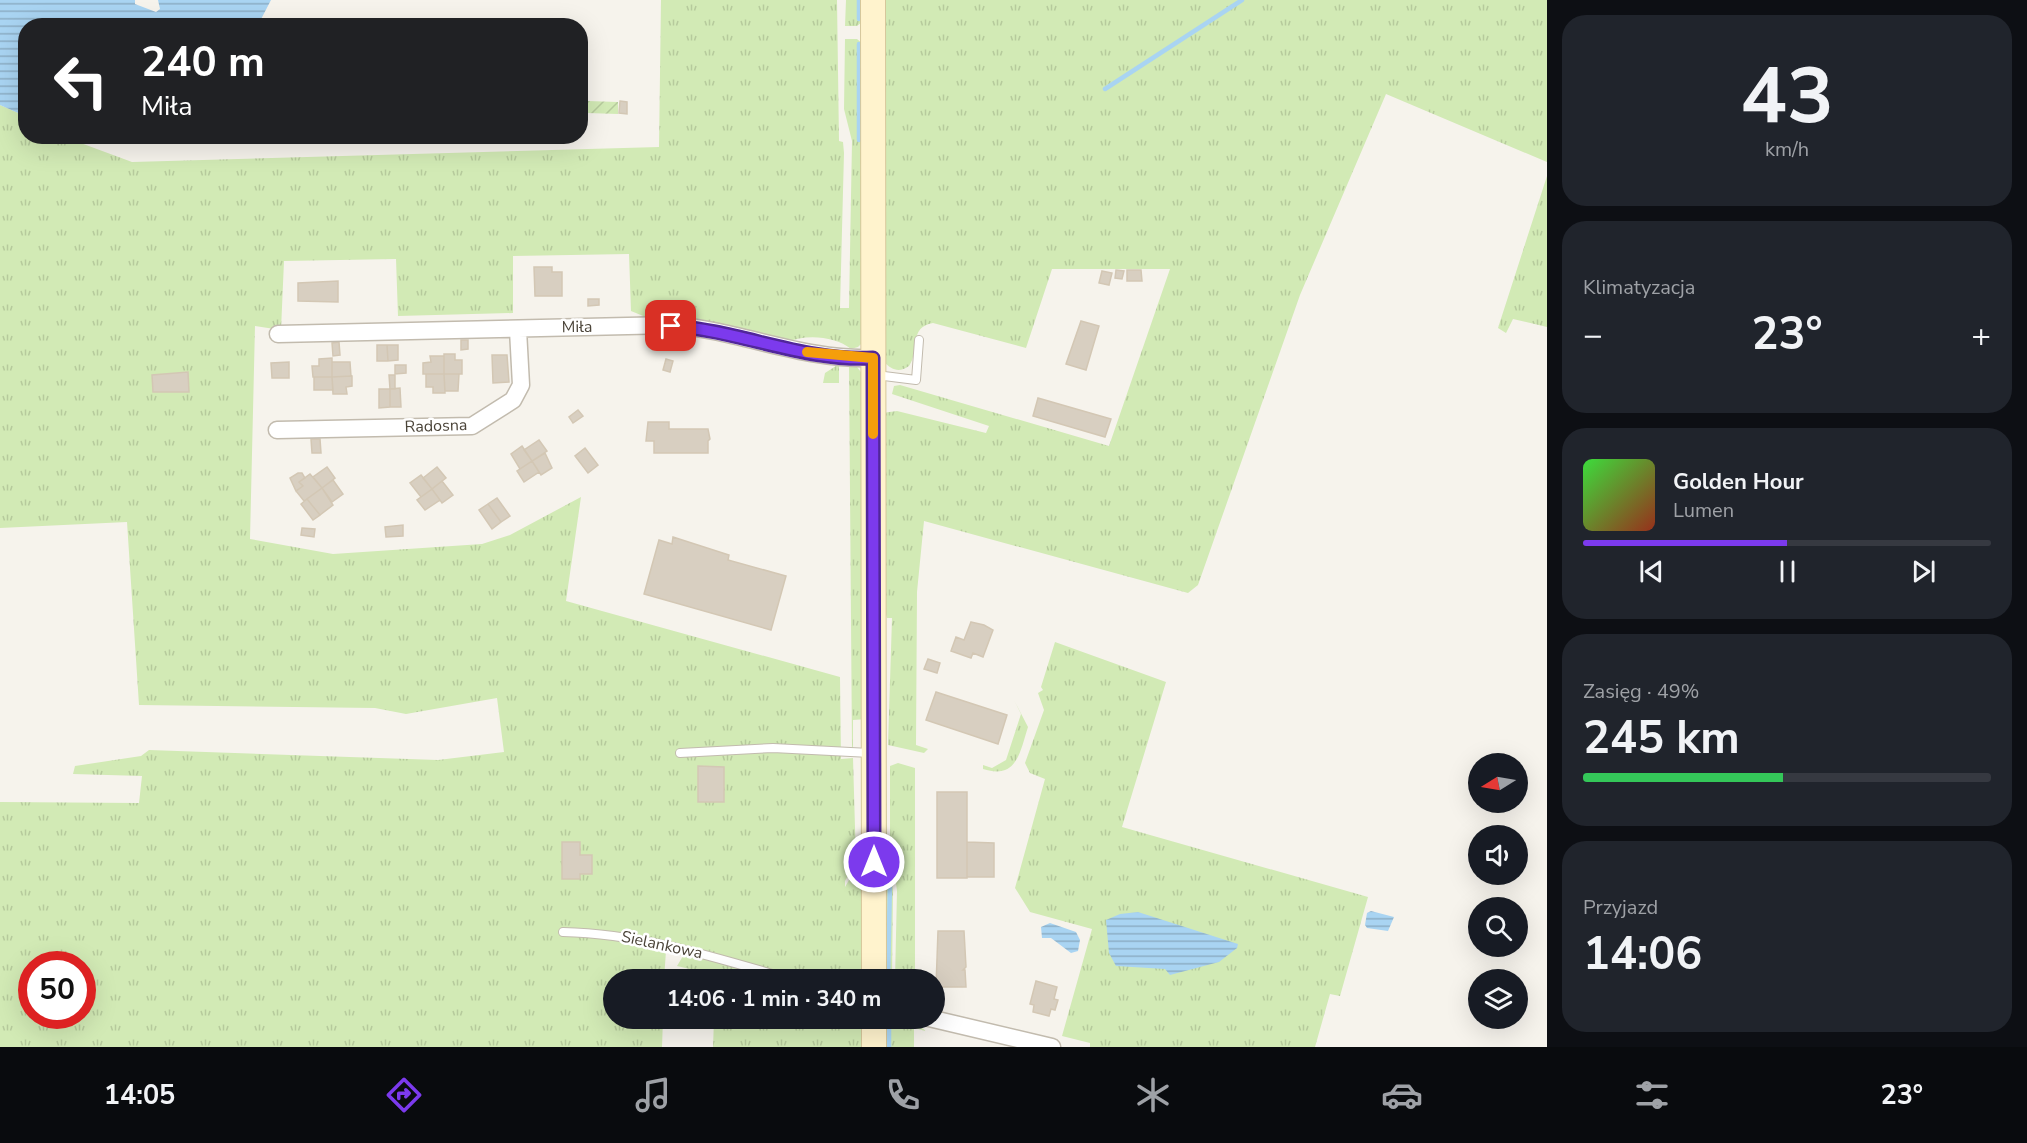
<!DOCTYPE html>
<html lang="pl">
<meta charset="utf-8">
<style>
:root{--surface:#171b24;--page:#20242c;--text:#f1f3f6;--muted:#9ea1a6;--line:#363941;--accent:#7c3aed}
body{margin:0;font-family:"Nunito Sans",sans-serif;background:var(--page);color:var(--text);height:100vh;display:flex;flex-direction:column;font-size:22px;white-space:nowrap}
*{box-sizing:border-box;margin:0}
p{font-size:20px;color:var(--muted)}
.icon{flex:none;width:33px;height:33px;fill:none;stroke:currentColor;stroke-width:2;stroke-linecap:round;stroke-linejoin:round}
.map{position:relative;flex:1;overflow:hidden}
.sheet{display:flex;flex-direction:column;gap:15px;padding:15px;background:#0d0f14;width:480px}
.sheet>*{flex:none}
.guide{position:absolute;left:18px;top:18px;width:570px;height:126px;border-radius:24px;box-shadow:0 6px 24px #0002;background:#202124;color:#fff;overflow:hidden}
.needle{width:39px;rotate:259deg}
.controls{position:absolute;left:1468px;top:753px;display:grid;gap:12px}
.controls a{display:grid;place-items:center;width:60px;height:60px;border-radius:50%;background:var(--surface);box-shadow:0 6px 24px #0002;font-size:30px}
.speed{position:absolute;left:18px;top:951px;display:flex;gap:12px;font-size:30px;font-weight:700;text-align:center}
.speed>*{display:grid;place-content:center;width:78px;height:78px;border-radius:50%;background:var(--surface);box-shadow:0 6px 24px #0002;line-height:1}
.speed .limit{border:9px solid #d22;background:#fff;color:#111}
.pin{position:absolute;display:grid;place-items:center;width:51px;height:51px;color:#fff;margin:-26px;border-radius:12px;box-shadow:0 3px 9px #0006}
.me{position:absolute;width:66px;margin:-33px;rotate:0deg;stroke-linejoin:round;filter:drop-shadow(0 0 4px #0008)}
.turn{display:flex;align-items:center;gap:21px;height:126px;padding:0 24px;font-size:27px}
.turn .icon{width:78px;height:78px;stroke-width:2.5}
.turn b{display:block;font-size:42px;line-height:51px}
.big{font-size:45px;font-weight:700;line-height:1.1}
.sheet .tile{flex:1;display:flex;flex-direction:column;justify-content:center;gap:9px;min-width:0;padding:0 21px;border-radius:24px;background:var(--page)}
.sheet .dial{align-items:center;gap:0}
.dial b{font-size:78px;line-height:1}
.song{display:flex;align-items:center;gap:18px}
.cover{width:72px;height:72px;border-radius:9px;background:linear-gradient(135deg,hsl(120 70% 55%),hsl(10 70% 35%))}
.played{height:6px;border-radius:3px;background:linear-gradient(90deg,var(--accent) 50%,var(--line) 50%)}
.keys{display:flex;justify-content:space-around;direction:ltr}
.heat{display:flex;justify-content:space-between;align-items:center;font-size:33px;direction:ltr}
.charge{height:9px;border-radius:4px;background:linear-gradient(90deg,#34c759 49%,var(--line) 0)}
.trip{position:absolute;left:603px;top:969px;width:342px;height:60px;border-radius:30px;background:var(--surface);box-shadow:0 6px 24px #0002;font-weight:700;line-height:60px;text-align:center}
.dock{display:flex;height:96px;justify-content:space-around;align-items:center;background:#090b0e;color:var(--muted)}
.dock .icon{width:42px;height:42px}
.dock .on{color:var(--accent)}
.dock b{font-size:27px;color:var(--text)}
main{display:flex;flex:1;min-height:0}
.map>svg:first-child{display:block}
.grass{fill:url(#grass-tufts);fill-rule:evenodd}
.garden{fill:url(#garden-furrows)}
.water{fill:url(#water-rules)}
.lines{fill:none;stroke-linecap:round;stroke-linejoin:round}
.stream{stroke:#a9d4f2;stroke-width:4.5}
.building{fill:#d8cfc1;stroke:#d3c7b4;stroke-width:1.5}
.lane-casing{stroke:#c2bbae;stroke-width:10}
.street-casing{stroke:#c2bbae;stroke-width:19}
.secondary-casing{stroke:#d6c79b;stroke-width:26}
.lane{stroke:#fff;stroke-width:8}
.street{stroke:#fff;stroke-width:16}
.secondary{stroke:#fff3cd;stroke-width:24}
.route-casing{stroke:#51269a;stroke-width:15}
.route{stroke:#7c3aed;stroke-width:10}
.slow{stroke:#f59e0b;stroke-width:10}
.labels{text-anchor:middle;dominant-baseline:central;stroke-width:5;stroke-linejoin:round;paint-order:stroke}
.street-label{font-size:16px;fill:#4b4439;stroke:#fff}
</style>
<main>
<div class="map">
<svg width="1547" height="1047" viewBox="0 0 1547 1047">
<defs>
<pattern id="grass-tufts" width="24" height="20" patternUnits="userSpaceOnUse" patternTransform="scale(1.5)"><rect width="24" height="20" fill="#d2eab5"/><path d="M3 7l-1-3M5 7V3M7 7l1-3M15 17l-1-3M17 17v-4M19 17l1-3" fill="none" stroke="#b6ca9c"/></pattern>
<pattern id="garden-furrows" width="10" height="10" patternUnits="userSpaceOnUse" patternTransform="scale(1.5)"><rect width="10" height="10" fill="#d2eab5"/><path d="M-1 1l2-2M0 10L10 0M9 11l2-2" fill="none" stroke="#b6ca9c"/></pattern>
<pattern id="water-rules" width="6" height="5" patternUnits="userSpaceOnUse" patternTransform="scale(1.5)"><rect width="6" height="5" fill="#a9d4f2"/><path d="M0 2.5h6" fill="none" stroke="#8caec5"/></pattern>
</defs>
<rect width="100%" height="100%" fill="#f6f3ec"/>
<path class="grass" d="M661,0H837L839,141L843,142L844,153L840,308H849L852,141L844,109L845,39H857L864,45L863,342L858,347L851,349C835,336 806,334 787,342L653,320L631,311L629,254L513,256V313L398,316L396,259L284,261L281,330L255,326L250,539L333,554L482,544L510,535L581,497L566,601L840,677L841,759L853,758L856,862L845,881V887L860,861L867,891L868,979H715V975L677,966L683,956L666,951L664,979L614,980V1018L663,1019L662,1047H0V802L139,803L142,776L73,774L75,766L141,756L149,750L438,760L504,752L497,698L406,714L375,708L139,705L127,522L0,528V105L25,116L26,136L79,137L78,142L132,162L659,147ZM32,964H82V1016H32Z
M846,0H866V19L857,26H845Z
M879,0H1547V162L1386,94L1300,295L1198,585L1188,593L924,521L917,592L916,745L928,749L924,753L888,745L892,618H887L880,591L882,413L897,411L986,433L989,426L892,394L894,386L900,385L1109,446L1170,269H1052L1026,348L933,323C908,327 920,351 909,366C899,373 892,370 884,362Z
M1547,176V327L1513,319L1506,333L1498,328Z
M849,363L857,367L864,376L867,719L853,720V748H852Z
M839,364V383H823L825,373Z
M1055,642L1166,682L1122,827L1368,897L1340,996L1330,994L1315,1047H1090V1043L1062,1036L1092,929L1030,912L1015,888L1045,779L1030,773L1025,763L1044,710L1038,693L1043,690L1041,687Z
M1014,700L1028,727C1020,752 1017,780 983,769V765L992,768L1006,760L1021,714Z
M898,763L915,768V979H895L897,891L890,836V766Z
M886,768L887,837L893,891L892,979H881V778Z
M714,1019H868V1047H713Z
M888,1019H911L926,1031L914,1028V1047H881L885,1020Z"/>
<path class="garden" d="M588,101L618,102V114L587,113Z"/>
<path class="water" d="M0,0H135V4L156,12L160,9L158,0H271L258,25L26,26L25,116L0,105Z
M1371,911L1394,917L1388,931L1367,928L1365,925L1367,913Z
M1138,912L1238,944L1237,948L1219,962L1170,975L1165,969L1116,966L1109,953L1106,920L1120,914Z
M1050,923L1076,932L1080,940L1078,951L1071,953L1051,938H1042L1041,927Z"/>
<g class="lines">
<path class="stream" d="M859,19V0
M1105,89L1242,0
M859,140V44
M888,980L890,881
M889,1018V1047"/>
</g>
<path class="building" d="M620,101L627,102V114L619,113Z
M451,136H497V141L451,142Z
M534,267H552V272H562V296H535Z
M1116,270L1124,271L1122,279L1115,278Z
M1127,270H1141L1142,281H1127Z
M1102,271L1112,273L1109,285L1099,283Z
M338,281V302L298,301V283Z
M588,299H599V305L588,306Z
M1081,321L1099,326L1086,370L1066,364Z
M461,340H468V349L461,350Z
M339,342L340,355L333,356L332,343Z
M377,345H387L388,361H377Z
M387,345H398V360L388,361Z
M444,354H455V360H462V374H444Z
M492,355H507L509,382L493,383Z
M430,356H444V374H423V363L431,362Z
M332,358V377H313L312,366H319V359Z
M666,359L673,361L670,372L663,370Z
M289,362V378H272L271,363Z
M332,362H350L351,376L332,377Z
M395,365H406V373L395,374Z
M188,372L189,392H153L152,375Z
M426,374H444L445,393H433V387H426Z
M444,374H459L458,391H445Z
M389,375H395V389H390Z
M352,376V386L346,387L347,394H333L332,377Z
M314,377H332L333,390H314Z
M400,388L401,407H390V389Z
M379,389H390V407L379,408Z
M1038,398L1111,419L1105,437L1033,416Z
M578,410L583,416L573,423L569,417Z
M648,422H669V429H708L710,439L708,441V453H654V441H646Z
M311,439H320L321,453H312Z
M539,440L547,451L532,461L524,450Z
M522,446L532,461L520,469L511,454Z
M585,448L598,465L588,473L575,456Z
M545,453L552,468L541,475L532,461Z
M532,461L539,472L524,482L517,471Z
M327,467L335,478L322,488L313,477Z
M437,467L446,478L432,489L423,478Z
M298,473H302L305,478L299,482L303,486L296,491L290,478Z
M310,474L322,488L304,501L296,491L303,486L299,482Z
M421,475L432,489L421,497L410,483Z
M333,480L343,494L332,502L322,488Z
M442,481L453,495L442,503L432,489Z
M322,488L333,505L320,515L307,499Z
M432,489L440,500L425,510L417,500Z
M497,498L510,516L501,522L488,504Z
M307,499L320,515L313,520L301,504Z
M488,504L501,522L492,529L479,510Z
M403,525V536L386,537L385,527Z
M302,528L315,529L314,537L301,535Z
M673,537L729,555L728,560L786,576L771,630L644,594L659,540L672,544Z
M971,622L984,625L993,630L983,657L973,653L971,658L951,651L956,637L964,640Z
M928,659L940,663L937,673L924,669Z
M936,692L1007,715L998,744L926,720Z
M698,766L724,767V802H698Z
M937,792H967V878H937Z
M562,842H580V855H592V874H580V879H562Z
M967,842L994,843V877H967Z
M938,931H964L966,967L963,970H965L966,987H936Z
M1036,981L1057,987L1054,999L1058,1000L1055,1010L1051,1009L1049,1016L1033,1012L1034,1005L1030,1004Z"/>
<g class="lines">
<defs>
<path id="lane" d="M876,375L916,380L919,340
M680,753L773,748L870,753
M563,932C643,934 717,958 793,980"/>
<path id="street" d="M278,334L671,325C739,330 804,361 873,358
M277,430L472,426L513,400L521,385L518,330
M929,1018L1052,1047"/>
<path id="secondary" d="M873,0L874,980
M874,1018V1047"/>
</defs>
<use href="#lane" class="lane-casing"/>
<use href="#street" class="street-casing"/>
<use href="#secondary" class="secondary-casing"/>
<use href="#lane" class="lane"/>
<use href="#street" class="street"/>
<use href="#secondary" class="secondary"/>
</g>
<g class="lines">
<defs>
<path id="route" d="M671,326C739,330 804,362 873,358L874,862"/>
</defs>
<use href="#route" class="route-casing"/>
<use href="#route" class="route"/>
<path class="slow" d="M807,352L873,358V434"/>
</g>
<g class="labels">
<g class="street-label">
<text transform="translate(577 327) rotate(-1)">Miła</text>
<text transform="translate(436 426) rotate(-2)">Radosna</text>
<text transform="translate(662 945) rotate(12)">Sielankowa</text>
</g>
</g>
</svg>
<div class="controls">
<a><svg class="needle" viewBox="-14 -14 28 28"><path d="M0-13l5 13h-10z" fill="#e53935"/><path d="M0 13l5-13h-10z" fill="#9ea1a6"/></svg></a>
<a><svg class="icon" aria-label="sound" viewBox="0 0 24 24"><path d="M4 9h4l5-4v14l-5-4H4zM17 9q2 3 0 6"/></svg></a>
<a><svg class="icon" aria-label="search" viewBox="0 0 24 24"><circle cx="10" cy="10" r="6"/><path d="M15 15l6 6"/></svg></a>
<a><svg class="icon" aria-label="layers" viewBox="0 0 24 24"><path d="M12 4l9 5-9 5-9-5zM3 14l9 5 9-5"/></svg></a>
</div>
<div class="speed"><div class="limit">50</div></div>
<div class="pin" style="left:671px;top:326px;background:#d93025"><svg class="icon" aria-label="arrive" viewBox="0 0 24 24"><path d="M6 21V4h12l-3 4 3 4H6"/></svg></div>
<svg class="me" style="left:874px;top:862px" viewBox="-20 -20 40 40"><circle r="17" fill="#7c3aed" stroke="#fff" stroke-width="3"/><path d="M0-11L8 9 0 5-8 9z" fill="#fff"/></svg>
<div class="trip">14:06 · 1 min · 340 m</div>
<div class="guide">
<div class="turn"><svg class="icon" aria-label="left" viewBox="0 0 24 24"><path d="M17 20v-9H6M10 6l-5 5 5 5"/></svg><div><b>240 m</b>Miła</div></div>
</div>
</div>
<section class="sheet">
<div class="tile dial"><b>43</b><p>km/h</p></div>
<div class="tile"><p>Klimatyzacja</p>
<div class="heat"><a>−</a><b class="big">23°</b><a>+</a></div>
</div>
<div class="tile">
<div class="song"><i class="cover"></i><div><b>Golden Hour</b><p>Lumen</p></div></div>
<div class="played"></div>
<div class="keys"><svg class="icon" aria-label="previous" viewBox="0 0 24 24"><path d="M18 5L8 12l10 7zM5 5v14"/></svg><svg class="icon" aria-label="pause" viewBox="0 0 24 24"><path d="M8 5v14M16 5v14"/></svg><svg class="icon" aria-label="next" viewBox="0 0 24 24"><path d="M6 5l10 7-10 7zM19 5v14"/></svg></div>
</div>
<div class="tile"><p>Zasięg · 49%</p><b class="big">245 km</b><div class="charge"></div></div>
<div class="tile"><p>Przyjazd</p><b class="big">14:06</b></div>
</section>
</main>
<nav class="dock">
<b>14:05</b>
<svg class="icon on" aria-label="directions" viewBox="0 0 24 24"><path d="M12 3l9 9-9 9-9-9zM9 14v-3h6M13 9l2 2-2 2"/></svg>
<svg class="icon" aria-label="music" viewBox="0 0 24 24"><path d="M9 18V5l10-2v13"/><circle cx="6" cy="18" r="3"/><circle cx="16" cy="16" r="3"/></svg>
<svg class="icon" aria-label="phone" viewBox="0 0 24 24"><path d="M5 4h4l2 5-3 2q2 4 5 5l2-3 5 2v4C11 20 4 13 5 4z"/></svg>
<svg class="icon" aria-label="climate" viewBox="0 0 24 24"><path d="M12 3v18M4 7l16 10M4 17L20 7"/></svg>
<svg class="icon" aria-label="car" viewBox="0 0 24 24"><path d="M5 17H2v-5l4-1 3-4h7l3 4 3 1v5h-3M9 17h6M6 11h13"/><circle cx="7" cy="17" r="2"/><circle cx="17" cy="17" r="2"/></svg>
<svg class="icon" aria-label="filters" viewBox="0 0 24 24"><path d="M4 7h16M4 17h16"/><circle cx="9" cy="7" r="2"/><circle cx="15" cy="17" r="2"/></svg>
<b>23°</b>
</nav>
